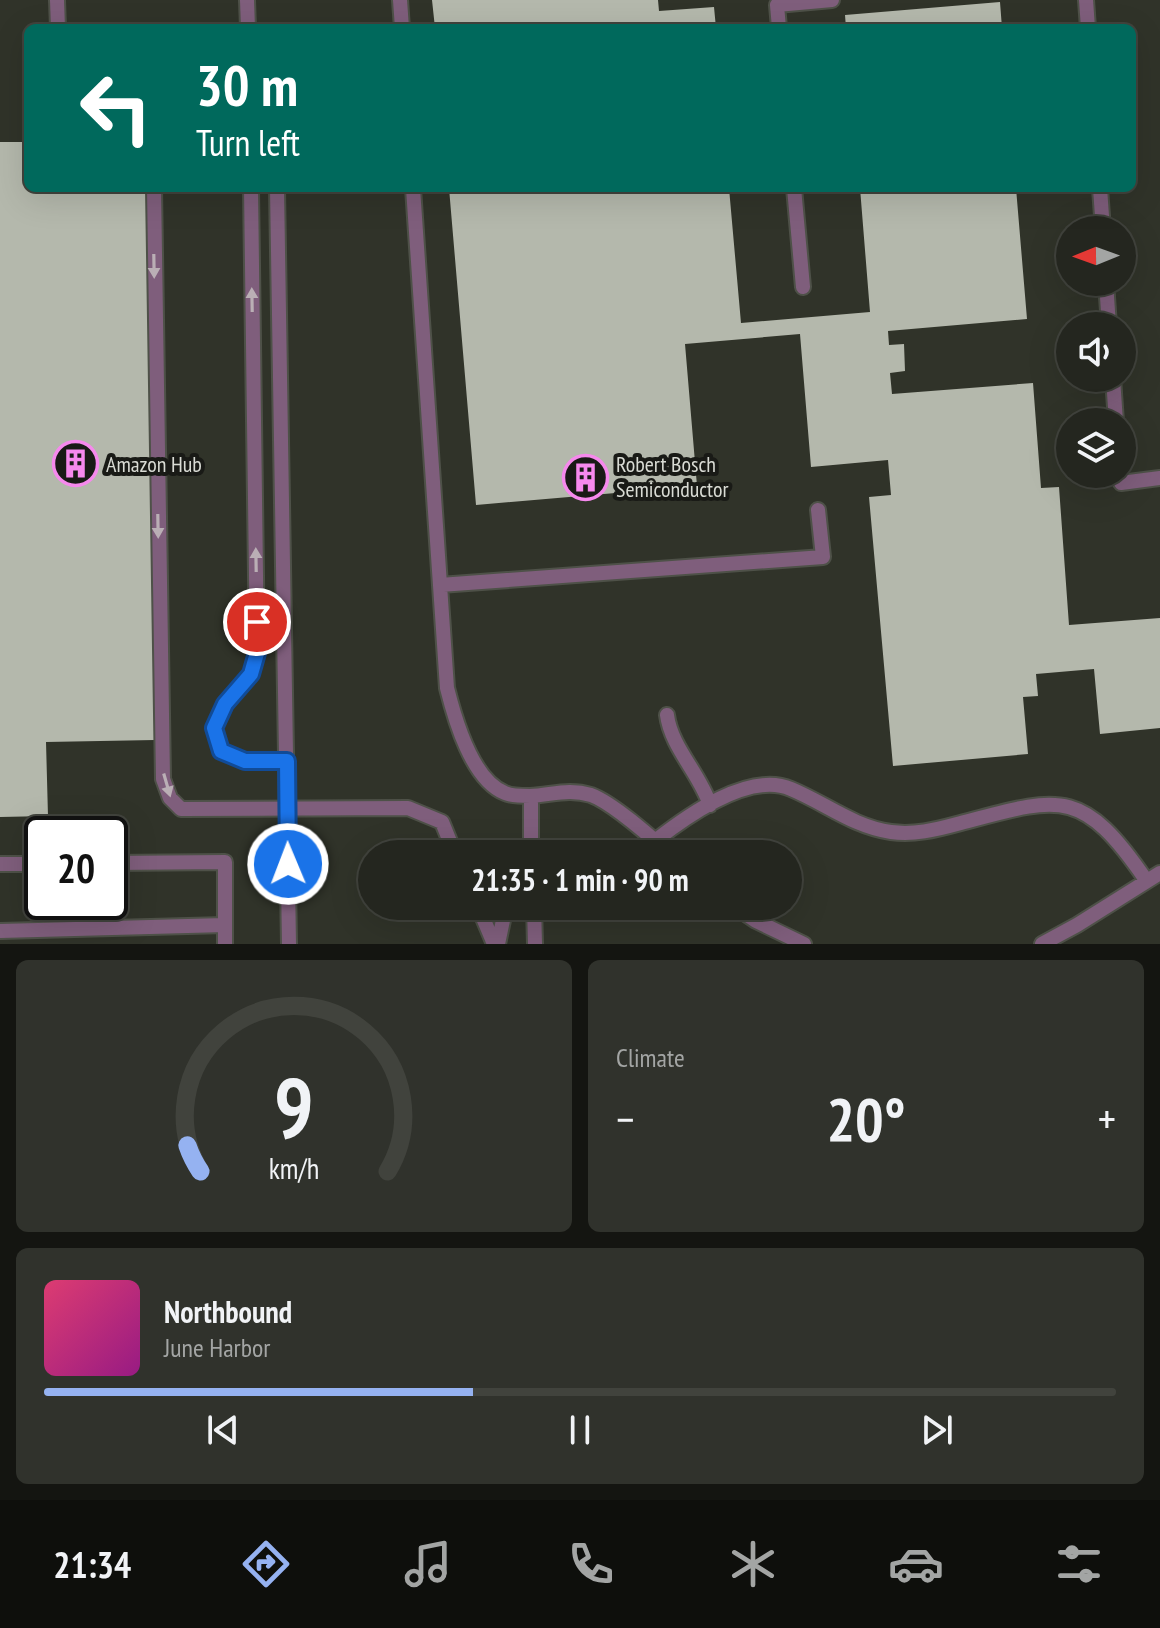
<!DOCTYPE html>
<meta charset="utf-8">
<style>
:root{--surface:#24261f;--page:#30322c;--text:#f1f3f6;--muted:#a3a5a4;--line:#41433d;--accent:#95b2f1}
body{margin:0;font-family:"PT Sans Narrow",sans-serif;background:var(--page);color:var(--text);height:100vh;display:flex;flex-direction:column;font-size:30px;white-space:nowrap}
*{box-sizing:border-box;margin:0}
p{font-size:26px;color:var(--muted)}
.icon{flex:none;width:44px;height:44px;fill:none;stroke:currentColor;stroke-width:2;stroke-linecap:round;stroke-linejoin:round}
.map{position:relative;height:944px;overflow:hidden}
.panel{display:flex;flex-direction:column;gap:16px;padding:16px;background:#141511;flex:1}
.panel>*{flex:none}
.top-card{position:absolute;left:24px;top:24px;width:1112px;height:168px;border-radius:12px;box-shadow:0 8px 32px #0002,0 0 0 2px var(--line);background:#00695c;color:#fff;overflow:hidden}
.needle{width:52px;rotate:269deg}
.controls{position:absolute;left:1056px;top:216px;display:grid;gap:16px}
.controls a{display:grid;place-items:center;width:80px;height:80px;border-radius:50%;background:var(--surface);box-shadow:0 8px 32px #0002,0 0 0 2px var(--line);font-size:40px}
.speed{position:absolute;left:24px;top:816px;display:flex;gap:16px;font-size:40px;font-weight:700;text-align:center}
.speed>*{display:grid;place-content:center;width:104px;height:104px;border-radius:50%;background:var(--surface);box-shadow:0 8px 32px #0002,0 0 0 2px var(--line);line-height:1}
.speed .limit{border:4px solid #111;border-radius:12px;background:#fff;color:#111}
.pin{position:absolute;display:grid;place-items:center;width:68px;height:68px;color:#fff;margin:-34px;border:4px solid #fff;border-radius:50%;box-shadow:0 2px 8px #0007}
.me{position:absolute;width:88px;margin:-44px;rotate:359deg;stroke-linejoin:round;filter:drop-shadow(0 0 6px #0008)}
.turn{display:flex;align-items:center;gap:28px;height:168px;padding:0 40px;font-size:36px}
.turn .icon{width:104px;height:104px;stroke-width:2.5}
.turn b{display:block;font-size:56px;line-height:68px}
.big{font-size:60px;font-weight:700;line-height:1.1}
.panel .card{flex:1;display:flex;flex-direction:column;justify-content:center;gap:12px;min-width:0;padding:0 28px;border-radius:12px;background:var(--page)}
.panel .dial{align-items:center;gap:0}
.dial svg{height:208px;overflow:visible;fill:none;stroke:var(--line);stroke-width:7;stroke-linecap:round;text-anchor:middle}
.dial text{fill:var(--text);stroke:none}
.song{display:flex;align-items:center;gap:24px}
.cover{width:96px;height:96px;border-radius:12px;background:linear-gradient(135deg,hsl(340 70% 55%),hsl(310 70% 35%))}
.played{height:8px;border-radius:4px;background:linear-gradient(90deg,var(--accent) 40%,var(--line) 40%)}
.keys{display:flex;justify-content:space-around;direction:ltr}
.heat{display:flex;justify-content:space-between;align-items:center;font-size:44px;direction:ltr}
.panel .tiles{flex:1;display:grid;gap:16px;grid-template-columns:1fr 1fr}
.card:last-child{grid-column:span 2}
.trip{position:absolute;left:358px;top:840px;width:444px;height:80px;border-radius:40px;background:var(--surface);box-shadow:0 8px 32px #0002,0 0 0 2px var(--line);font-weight:700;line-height:80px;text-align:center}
.menu{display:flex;height:128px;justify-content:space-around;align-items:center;background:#0e0f0c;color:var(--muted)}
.menu .icon{width:56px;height:56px}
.menu .on{color:var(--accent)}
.menu b{font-size:36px;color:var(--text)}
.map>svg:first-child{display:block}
.building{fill:#b4b8ac}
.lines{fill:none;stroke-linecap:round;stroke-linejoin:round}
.service-casing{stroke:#4e5148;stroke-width:18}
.service{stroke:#7f5e7c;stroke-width:14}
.oneway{fill:#baafb5}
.route-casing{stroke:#114b97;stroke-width:20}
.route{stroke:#1a73e8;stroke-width:14}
.labels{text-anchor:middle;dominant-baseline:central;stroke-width:8;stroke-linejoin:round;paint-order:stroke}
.poi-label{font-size:22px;fill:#d9dbd4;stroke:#191a16;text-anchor:start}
</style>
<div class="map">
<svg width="1160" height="944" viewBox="0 0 1160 944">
<rect width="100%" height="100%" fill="#303329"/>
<path class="building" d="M432,0H658L659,11L714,7L716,28H435Z
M1000,2L1002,28H846L845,15Z
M0,142H28V188H146L155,740L46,742L48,816L0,817Z
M449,188H729L741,323L870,312L860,188H1016L1027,319L888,331L889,345L904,344L905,371L890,373L892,394L1033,383L1041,488L1059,487L1069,625L1160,618V728L1100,734L1094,669L1036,674L1038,696L1023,697L1028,754L893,766L869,497L891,495L888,460L811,467L800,334L685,344L697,486L476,505Z"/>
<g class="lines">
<defs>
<path id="service" d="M57,0L58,28
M247,0L248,28
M400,0L402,28
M1086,0L1088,28
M779,28L777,5L832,0
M154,188L163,779L170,798L181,809L408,808L442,822L455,854
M251,188L257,653L251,674L225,704L214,728L221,751L245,761H287
M277,188L289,944
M413,188L447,688C455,720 472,780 505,793C511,796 523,796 530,796C552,795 568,788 591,795C613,803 652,838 670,854
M794,188L803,287
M1100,188L1103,230
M1106,282L1109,326
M1113,378L1116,422
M1120,474L1121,483L1160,478
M440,585L823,557L818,510
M667,715C671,747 700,774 710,805
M531,796V854
M655,841C687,816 749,771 791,789C825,803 854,827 891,832C914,835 935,830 957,824C1059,797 1081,785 1146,880
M110,863L225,862V925
M0,864H42
M478,906L494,944
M534,906L535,944
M734,906L756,921L804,944
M0,931L225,925V944
M498,944L506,906
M1042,944L1077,925L1160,873"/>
</defs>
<use href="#service" class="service-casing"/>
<use href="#service" class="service"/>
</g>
<defs><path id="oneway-solid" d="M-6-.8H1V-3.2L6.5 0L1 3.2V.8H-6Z" transform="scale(2)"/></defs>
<g class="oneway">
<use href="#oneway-solid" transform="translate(154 266) rotate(89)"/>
<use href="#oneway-solid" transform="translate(252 300) rotate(-91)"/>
<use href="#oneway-solid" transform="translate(158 526) rotate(89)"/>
<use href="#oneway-solid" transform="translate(256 560) rotate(-91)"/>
<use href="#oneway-solid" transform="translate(167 785) rotate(74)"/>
</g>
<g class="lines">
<defs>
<path id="route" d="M257,622V653L251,674L225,704L214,728L221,751L245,761H287L288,864"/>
</defs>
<use href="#route" class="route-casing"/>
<use href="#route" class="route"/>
</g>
<defs>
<symbol id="building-ring" viewBox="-11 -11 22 22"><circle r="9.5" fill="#191a16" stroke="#f689ed" stroke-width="1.5"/><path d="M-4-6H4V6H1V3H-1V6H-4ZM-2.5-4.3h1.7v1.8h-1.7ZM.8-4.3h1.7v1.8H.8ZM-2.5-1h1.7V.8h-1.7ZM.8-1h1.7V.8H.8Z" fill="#f689ed"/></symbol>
</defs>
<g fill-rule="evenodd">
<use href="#building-ring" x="50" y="438" width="51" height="51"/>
<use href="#building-ring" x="560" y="452" width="51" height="51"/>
</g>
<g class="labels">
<g class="poi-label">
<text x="106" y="464">Amazon Hub</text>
<text x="616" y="464">Robert Bosch<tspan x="616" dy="25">Semiconductor</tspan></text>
</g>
</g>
</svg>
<div class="controls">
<a><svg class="needle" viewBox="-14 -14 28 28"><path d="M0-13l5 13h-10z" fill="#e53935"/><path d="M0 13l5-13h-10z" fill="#a3a5a4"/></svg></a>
<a><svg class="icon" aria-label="sound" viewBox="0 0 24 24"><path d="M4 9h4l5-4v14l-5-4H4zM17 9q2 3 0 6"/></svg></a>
<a><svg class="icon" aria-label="layers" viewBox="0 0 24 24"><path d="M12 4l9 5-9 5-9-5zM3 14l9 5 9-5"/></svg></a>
</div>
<div class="speed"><div class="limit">20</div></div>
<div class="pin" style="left:257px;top:622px;background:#d93025"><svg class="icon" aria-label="arrive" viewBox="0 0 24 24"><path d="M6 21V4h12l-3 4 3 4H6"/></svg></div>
<svg class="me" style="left:288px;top:864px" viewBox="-20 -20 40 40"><circle r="17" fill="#1a73e8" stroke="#fff" stroke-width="3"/><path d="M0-11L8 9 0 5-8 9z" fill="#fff"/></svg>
<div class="trip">21:35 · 1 min · 90 m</div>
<div class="top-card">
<div class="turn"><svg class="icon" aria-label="left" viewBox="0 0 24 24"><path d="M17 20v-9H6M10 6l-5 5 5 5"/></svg><div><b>30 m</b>Turn left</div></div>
</div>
</div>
<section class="panel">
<div class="tiles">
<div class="card dial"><svg viewBox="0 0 100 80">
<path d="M14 69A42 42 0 1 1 86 69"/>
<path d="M14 69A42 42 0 0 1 9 59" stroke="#95b2f1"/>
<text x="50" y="56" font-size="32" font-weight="700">9</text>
<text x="50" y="72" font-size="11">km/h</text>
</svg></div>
<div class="card"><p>Climate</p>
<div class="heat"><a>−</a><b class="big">20°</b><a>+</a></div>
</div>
<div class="card">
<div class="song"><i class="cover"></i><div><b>Northbound</b><p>June Harbor</p></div></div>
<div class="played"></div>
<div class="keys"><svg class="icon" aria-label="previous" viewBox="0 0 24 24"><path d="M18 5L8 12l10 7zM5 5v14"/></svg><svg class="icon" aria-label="pause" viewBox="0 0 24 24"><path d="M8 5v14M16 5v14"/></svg><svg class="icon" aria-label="next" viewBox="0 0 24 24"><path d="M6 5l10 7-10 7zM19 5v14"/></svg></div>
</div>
</div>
</section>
<nav class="menu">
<b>21:34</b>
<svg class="icon on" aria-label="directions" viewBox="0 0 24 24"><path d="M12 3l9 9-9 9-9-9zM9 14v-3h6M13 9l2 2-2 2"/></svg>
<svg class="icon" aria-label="music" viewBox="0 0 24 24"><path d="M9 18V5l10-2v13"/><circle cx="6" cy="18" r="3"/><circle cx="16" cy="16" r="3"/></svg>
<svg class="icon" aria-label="phone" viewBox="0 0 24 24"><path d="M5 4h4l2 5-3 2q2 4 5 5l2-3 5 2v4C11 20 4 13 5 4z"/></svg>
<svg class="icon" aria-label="climate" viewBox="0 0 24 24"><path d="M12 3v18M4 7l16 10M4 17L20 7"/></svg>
<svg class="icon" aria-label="car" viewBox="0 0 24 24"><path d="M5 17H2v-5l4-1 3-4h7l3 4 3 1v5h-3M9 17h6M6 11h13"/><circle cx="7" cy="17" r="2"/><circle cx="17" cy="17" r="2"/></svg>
<svg class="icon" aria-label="filters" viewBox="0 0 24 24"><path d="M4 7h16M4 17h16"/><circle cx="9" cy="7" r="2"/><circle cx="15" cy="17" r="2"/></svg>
</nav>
